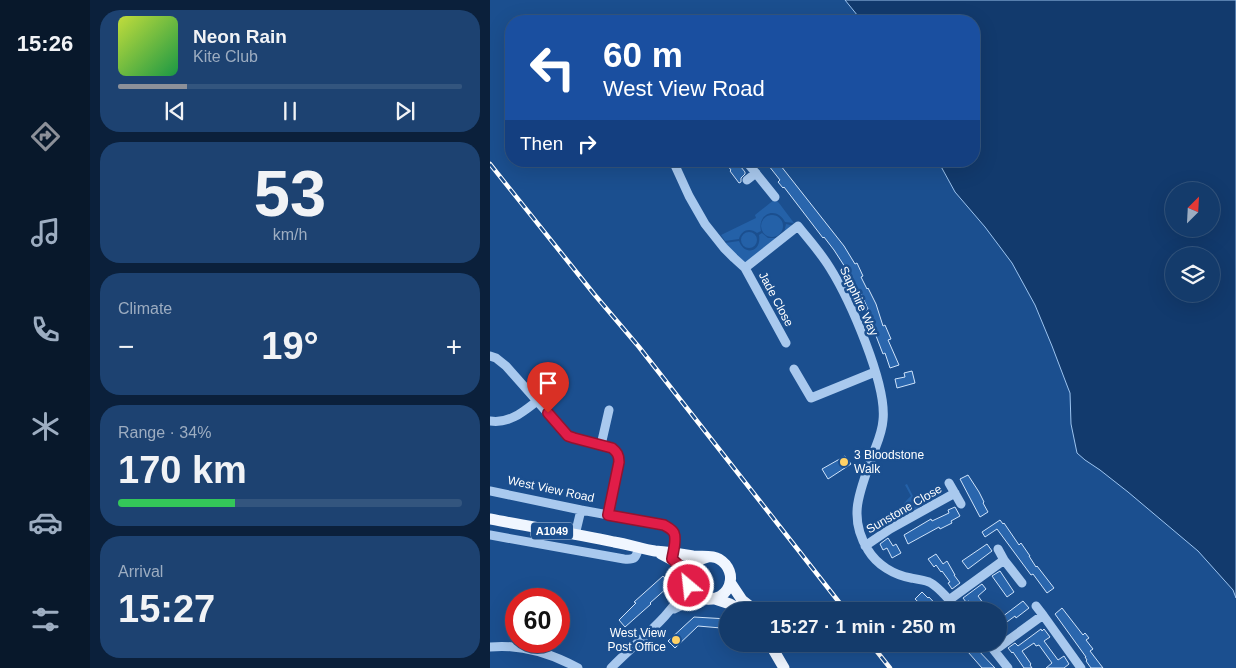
<!DOCTYPE html>
<meta charset="utf-8">
<style>
:root{--surface:#143b6b;--page:#1d4271;--text:#f1f3f6;--muted:#9dadc1;--line:#33557e;--accent:#8c9099}
body{margin:0;font-family:Helvetica,sans-serif;background:var(--page);color:var(--text);height:100vh;display:flex;flex-direction:column;font-size:19px;white-space:nowrap}
*{box-sizing:border-box;margin:0}
p{font-size:16px;color:var(--muted)}
.icon{flex:none;width:28px;height:28px;fill:none;stroke:currentColor;stroke-width:2;stroke-linecap:round;stroke-linejoin:round}
.map{position:relative;flex:1;overflow:hidden}
.panel{display:flex;flex-direction:column;gap:10px;padding:10px;background:#0b203b;width:400px}
.panel>*{flex:none}
.guide{position:absolute;left:15px;top:15px;width:475px;height:152px;border-radius:20px;box-shadow:0 5px 20px #0002,0 0 0 1px var(--line);background:#1a4fa0;color:#fff;overflow:hidden}
.needle{width:32px;rotate:24deg}
.fabs{position:absolute;left:675px;top:182px;display:grid;gap:10px}
.fabs a{display:grid;place-items:center;width:55px;height:55px;border-radius:50%;background:var(--surface);box-shadow:0 5px 20px #0002,0 0 0 1px var(--line);font-size:25px}
.speed{position:absolute;left:15px;top:588px;display:flex;gap:10px;font-size:25px;font-weight:700;text-align:center}
.speed>*{display:grid;place-content:center;width:65px;height:65px;border-radius:50%;background:var(--surface);box-shadow:0 5px 20px #0002,0 0 0 1px var(--line);line-height:1}
.speed .limit{border:8px solid #d22;background:#fff;color:#111}
.pin{position:absolute;display:grid;place-items:center;width:42px;height:42px;color:#fff;margin:-51px -21px;border-radius:50% 50% 50% 0;rotate:-45deg;box-shadow:0 0 5px #0007}
.pin .icon{rotate:45deg}
.me{position:absolute;width:55px;margin:-28px;rotate:332deg;stroke-linejoin:round;filter:drop-shadow(0 0 4px #0008)}
.turn{display:flex;align-items:center;gap:18px;height:105px;padding:0 15px;font-size:22px}
.turn .icon{width:65px;height:65px;stroke-width:2.5}
.turn b{display:block;font-size:35px;line-height:42px}
.then{display:flex;align-items:center;height:48px;padding:0 15px;background:#0003;gap:10px;font-size:19px}
.big{font-size:38px;font-weight:800;line-height:1.1}
.panel .widget{flex:1;display:flex;flex-direction:column;justify-content:center;gap:8px;min-width:0;padding:0 18px;border-radius:20px;background:var(--page)}
.panel .dial{align-items:center;gap:0}
.dial b{font-size:65px;line-height:1}
.song{display:flex;align-items:center;gap:15px}
.cover{width:60px;height:60px;border-radius:8px;background:linear-gradient(135deg,hsl(70 70% 55%),hsl(140 70% 35%))}
.played{height:5px;border-radius:2px;background:linear-gradient(90deg,var(--accent) 20%,var(--line) 20%)}
.keys{display:flex;justify-content:space-around;direction:ltr}
.heat{display:flex;justify-content:space-between;align-items:center;font-size:28px;direction:ltr}
.charge{height:8px;border-radius:4px;background:linear-gradient(90deg,#34c759 34%,var(--line) 0)}
.trip{position:absolute;left:229px;top:602px;width:288px;height:50px;border-radius:25px;background:var(--surface);box-shadow:0 5px 20px #0002,0 0 0 1px var(--line);font-weight:800;line-height:50px;text-align:center}
main{display:flex;flex:1;min-height:0}
.tabs{display:flex;flex-direction:column;width:90px;justify-content:space-around;align-items:center;background:#08182b;color:var(--muted)}
.tabs .icon{width:35px;height:35px}
.tabs .on{color:var(--accent)}
.tabs b{font-size:22px;color:var(--text)}
.map>svg:first-child{display:block}
.green{fill:#2461a8}
.water{fill:#123a6d;stroke:#9cc4f0;fill-rule:evenodd}
.building{fill:#2a66ad;stroke:#cfe3fa}
.lines{fill:none;stroke-linecap:round;stroke-linejoin:round}
.minor{stroke:#a9c9ee;stroke-width:9}
.major{stroke:#f0f6ff;stroke-width:11}
.rail-casing{stroke:#fff;stroke-width:4.5}
.rail{stroke:#1b4f8f;stroke-width:2.5;stroke-dasharray:8;stroke-linecap:butt}
.route-casing{stroke:#92132f;stroke-width:12}
.route{stroke:#e11d48;stroke-width:9}
.poi-dot{fill:#ffd166;stroke:#1b4f8f;stroke-width:2}
.labels{text-anchor:middle;dominant-baseline:central;stroke-width:5;stroke-linejoin:round;paint-order:stroke}
.shield{fill:#1b4f8f;stroke:#bbcadd;stroke-width:1}
.shield-label{font-size:11px;font-weight:bold;fill:#fff}
.street-label{font-size:12px;fill:#fff;stroke:#1b4f8f}
.poi-label{font-size:12px;fill:#fff;stroke:#1b4f8f;text-anchor:start}
</style>
<main>
<nav class="tabs">
<b>15:26</b>
<svg class="icon on" aria-label="directions" viewBox="0 0 24 24"><path d="M12 3l9 9-9 9-9-9zM9 14v-3h6M13 9l2 2-2 2"/></svg>
<svg class="icon" aria-label="music" viewBox="0 0 24 24"><path d="M9 18V5l10-2v13"/><circle cx="6" cy="18" r="3"/><circle cx="16" cy="16" r="3"/></svg>
<svg class="icon" aria-label="phone" viewBox="0 0 24 24"><path d="M5 4h4l2 5-3 2q2 4 5 5l2-3 5 2v4C11 20 4 13 5 4z"/></svg>
<svg class="icon" aria-label="climate" viewBox="0 0 24 24"><path d="M12 3v18M4 7l16 10M4 17L20 7"/></svg>
<svg class="icon" aria-label="car" viewBox="0 0 24 24"><path d="M5 17H2v-5l4-1 3-4h7l3 4 3 1v5h-3M9 17h6M6 11h13"/><circle cx="7" cy="17" r="2"/><circle cx="17" cy="17" r="2"/></svg>
<svg class="icon" aria-label="filters" viewBox="0 0 24 24"><path d="M4 7h16M4 17h16"/><circle cx="9" cy="7" r="2"/><circle cx="15" cy="17" r="2"/></svg>
</nav>
<section class="panel">
<div class="widget">
<div class="song"><i class="cover"></i><div><b>Neon Rain</b><p>Kite Club</p></div></div>
<div class="played"></div>
<div class="keys"><svg class="icon" aria-label="previous" viewBox="0 0 24 24"><path d="M18 5L8 12l10 7zM5 5v14"/></svg><svg class="icon" aria-label="pause" viewBox="0 0 24 24"><path d="M8 5v14M16 5v14"/></svg><svg class="icon" aria-label="next" viewBox="0 0 24 24"><path d="M6 5l10 7-10 7zM19 5v14"/></svg></div>
</div>
<div class="widget dial"><b>53</b><p>km/h</p></div>
<div class="widget"><p>Climate</p>
<div class="heat"><a>−</a><b class="big">19°</b><a>+</a></div>
</div>
<div class="widget"><p>Range · 34%</p><b class="big">170 km</b><div class="charge"></div></div>
<div class="widget"><p>Arrival</p><b class="big">15:27</b></div>
</section>
<div class="map">
<svg width="746" height="668" viewBox="0 0 746 668">
<rect width="100%" height="100%" fill="#1b4f8f"/>
<path class="green" d="M285,199L289,203L304,223L295,222C287,206 267,213 271,231L267,233C260,227 251,230 249,239L235,241L231,235L266,218L265,215Z
M271 226a11 11 0 1 1 22 0a11 11 0 1 1-22 0Z
M296,224L305,226L255,263L250,260L235,243L249,241C255,257 272,251 269,235L272,233L278,238H287L294,233Z
M251 240a8 8 0 1 1 16 0a8 8 0 1 1-16 0Z
M417,484L423,496L436,493L447,498L410,518C410,508 414,502 421,496L415,485Z"/>
<path class="water" d="M355,0H746V598L743,590L708,551L638,492L610,470L595,460L587,453L581,424L580,393L578,388L562,346L545,305L522,263L495,227L465,192L448,161H484V21H372ZM684,191H721V229H684ZM684,256H721V294H684Z"/>
<path class="building" d="M234,161H246L255,172V174L251,178V182L249,183L240,171L241,170Z
M275,161H287L354,246L365,264L367,263L373,276L371,277L377,289L378,288L386,304L393,326L395,325L401,339L398,340L409,365L400,368L395,353L393,354L376,310L378,309L373,298L369,290L367,291L355,267L344,250L334,237L333,238L294,187L293,188L288,182L290,180Z
M422,371L425,383L407,388L405,379L415,377L414,373Z
M355,456L361,464L338,479L332,469Z
M478,475L489,492L494,502L493,503L498,512L490,517L470,479Z
M465,507L470,516L461,521L462,523L450,529L449,527L418,544L414,535L441,519L442,521L459,513L458,510Z
M510,520L513,524L514,523L529,545L531,543L540,556H539L546,567L547,566L564,588L557,593L543,574L541,575L507,529L495,537L492,532Z
M398,538L403,546L406,544L411,553L402,558L397,548L393,550L390,544Z
M497,544L502,551L478,569L472,561Z
M446,554L453,564L457,561L465,575H464L470,583L462,589L458,583L460,582L452,571L451,572L446,565L444,567L438,559Z
M510,571L524,592L517,597L502,576Z
M173,576L180,584L178,586V587L160,603L161,604L135,627L129,620L146,603L144,602Z
M492,584L496,589L488,596L499,611H487L479,601L476,602L473,598Z
M432,592L438,598L439,597L452,611H438L425,599Z
M533,601L539,608L526,618L525,616L510,627L516,634L508,640V620Z
M572,608L593,635L595,633L599,638L596,640L603,649L600,651L613,668H601L596,661L597,660L595,657H596L565,614Z
M204,617L238,619V634L231,628L208,626L185,648L178,641Z
M551,629L552,631L554,629L560,637L554,641L568,660L574,656L579,664L574,668H556L562,663L549,645L546,646L544,643L532,651L541,664L540,665L542,668H534L523,652L522,653L518,648L525,643L528,646Z
M471,644H484L487,647L486,648L505,668H492Z"/>
<g class="lines">
<path class="minor" d="M183,161L199,196L215,224L234,248L244,258L255,268L296,343
M256,161L285,197
M257,180L266,173
M255,268L308,226C319,240 331,253 340,268C360,300 397,384 393,420C392,435 385,447 381,460C369,493 358,518 378,550C387,565 404,575 421,578C427,579 434,580 439,582C450,587 461,603 469,611
M0,356L6,358L16,366L78,436L84,438L122,448C127,452 129,455 129,462L119,515
M304,369L321,398L385,372
M0,421C19,424 33,412 47,401
M111,445L119,410
M459,483L471,504
M0,491L91,510L174,525C177,527 182,529 184,533C187,539 184,551 182,557
M0,535L134,559C145,560 146,558 149,547
M85,535L91,510
M375,546L400,529L465,493
M508,549L514,560
M459,600L514,560L532,583
M546,606L553,615
M184,609C195,603 204,600 217,600
M499,644L518,668
M0,647C30,644 62,654 88,668
M505,650L553,615L591,668
M121,668C148,640 180,619 198,583"/>
<path class="major" d="M0,519C41,527 83,533 124,542C138,544 152,549 165,551C178,552 191,554 203,556C212,557 222,555 229,559C239,565 243,576 239,586C237,591 232,596 226,598C200,607 183,566 218,557
M171,554L186,562L198,576
M240,582L252,600L266,611
M225,599L240,604L252,611
M280,644L294,668"/>
<defs>
<path id="rail" d="M0,164L104,294L149,347L356,611
M381,644L400,668"/>
</defs>
<use href="#rail" class="rail-casing"/>
<use href="#rail" class="rail"/>
</g>
<g class="lines">
<defs>
<path id="route" d="M58,413L78,436L84,438L122,448C127,452 129,455 129,462L118,515L174,525C177,527 182,529 184,533C187,540 183,552 182,559L193,569L198,576L199,586"/>
</defs>
<use href="#route" class="route-casing"/>
<use href="#route" class="route"/>
</g>
<g class="poi-dot">
<circle cx="354" cy="462" r="5"/>
<circle cx="186" cy="640" r="5"/>
</g>
<g class="labels">
<rect class="shield" x="41" y="522.5" width="42" height="17" rx="4"/>
<g class="shield-label">
<text x="62" y="531">A1049</text>
</g>
<g class="street-label">
<text transform="translate(286 299) rotate(62)">Jade Close</text>
<text transform="translate(369 301) rotate(65)">Sapphire Way</text>
<text transform="translate(61 489) rotate(12)">West View Road</text>
<text transform="translate(414 509) rotate(-30)">Sunstone Close</text>
</g>
<g class="poi-label">
<text x="364" y="455">3 Bloodstone<tspan x="364" dy="14">Walk</tspan></text>
<text x="176" y="633" text-anchor="end">West View<tspan x="176" dy="14">Post Office</tspan></text>
</g>
</g>
</svg>
<div class="fabs">
<a><svg class="needle" viewBox="-14 -14 28 28"><path d="M0-13l5 13h-10z" fill="#e53935"/><path d="M0 13l5-13h-10z" fill="#9dadc1"/></svg></a>
<a><svg class="icon" aria-label="layers" viewBox="0 0 24 24"><path d="M12 4l9 5-9 5-9-5zM3 14l9 5 9-5"/></svg></a>
</div>
<div class="speed"><div class="limit">60</div></div>
<div class="pin" style="left:58px;top:413px;background:#d93025"><svg class="icon" aria-label="arrive" viewBox="0 0 24 24"><path d="M6 21V4h12l-3 4 3 4H6"/></svg></div>
<svg class="me" style="left:199px;top:586px" viewBox="-20 -20 40 40"><circle r="17" fill="#e11d48" stroke="#fff" stroke-width="3"/><path d="M0-11L8 9 0 5-8 9z" fill="#fff"/></svg>
<div class="trip">15:27 · 1 min · 250 m</div>
<div class="guide">
<div class="turn"><svg class="icon" aria-label="left" viewBox="0 0 24 24"><path d="M17 20v-9H6M10 6l-5 5 5 5"/></svg><div><b>60 m</b>West View Road</div></div>
<div class="then">Then<svg class="icon" aria-label="right" viewBox="0 0 24 24"><path d="M7 20v-9h11M14 6l5 5-5 5"/></svg></div>
</div>
</div>
</main>
